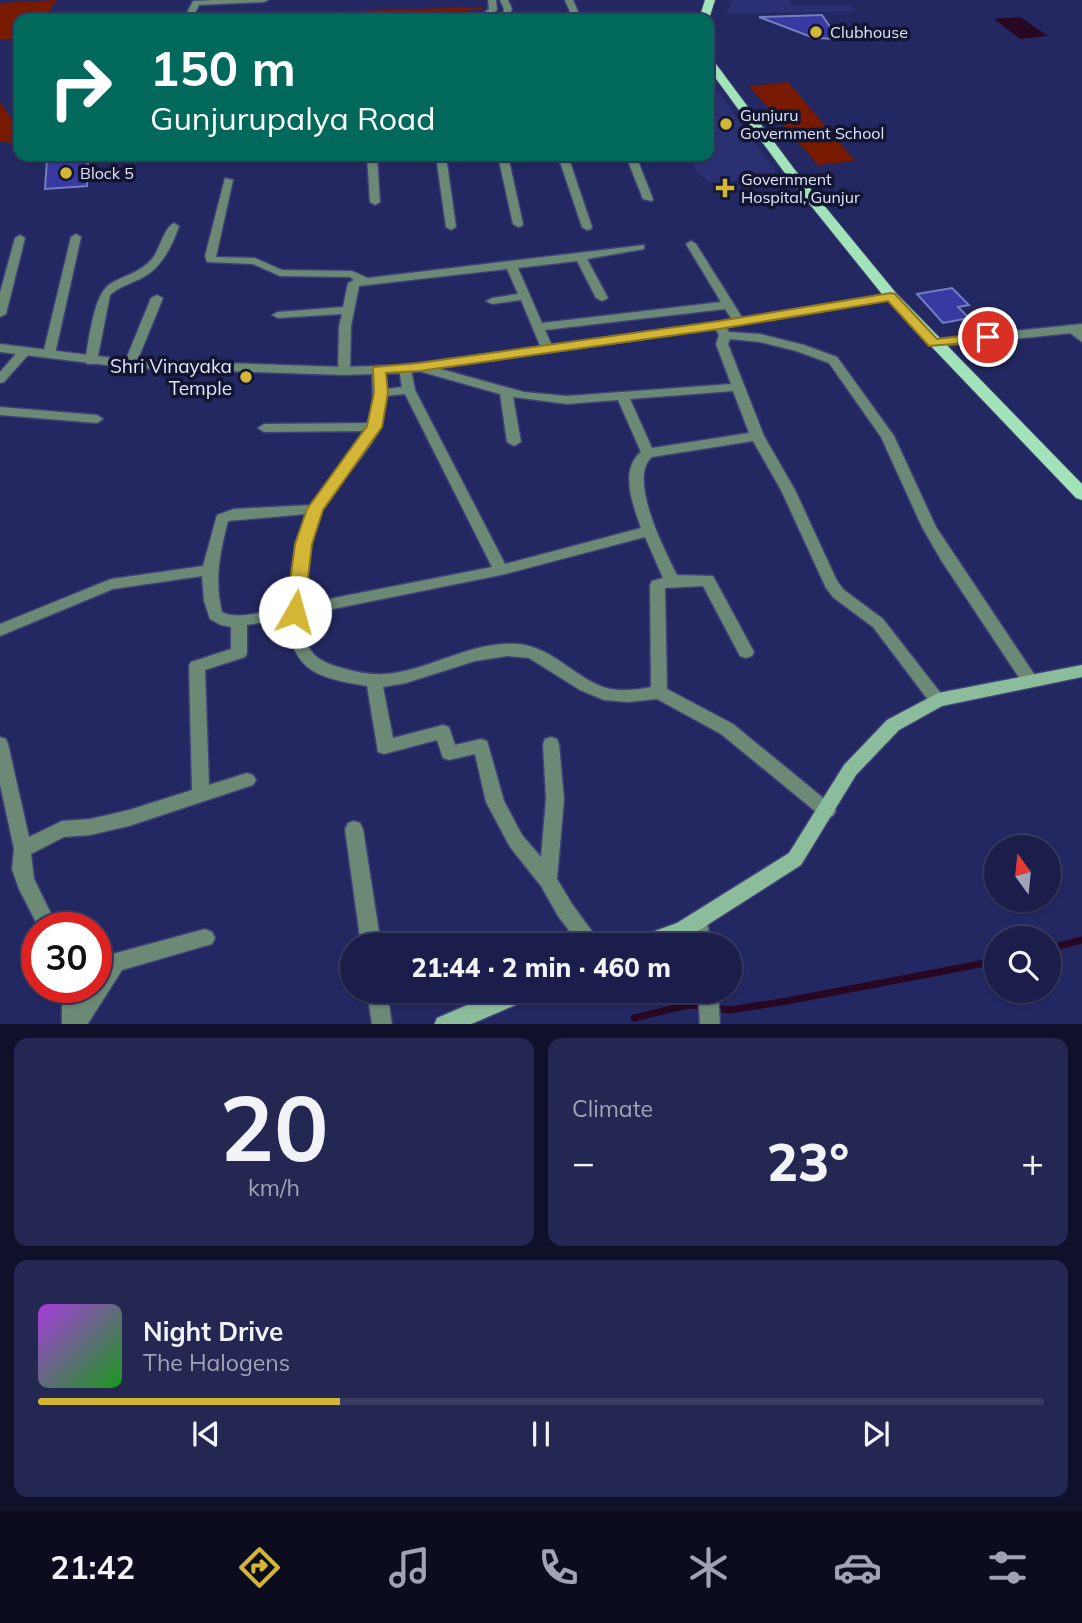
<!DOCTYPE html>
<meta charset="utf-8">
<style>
:root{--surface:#1b1e4a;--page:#242751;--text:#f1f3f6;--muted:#a0a2b5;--line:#393c62;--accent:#d3b635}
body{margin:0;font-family:Mulish,sans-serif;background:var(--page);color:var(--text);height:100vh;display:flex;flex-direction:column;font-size:26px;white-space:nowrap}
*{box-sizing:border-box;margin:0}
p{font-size:23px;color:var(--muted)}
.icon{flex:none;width:38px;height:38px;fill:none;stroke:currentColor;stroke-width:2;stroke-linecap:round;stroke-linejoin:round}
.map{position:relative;height:1024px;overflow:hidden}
.side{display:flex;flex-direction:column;gap:14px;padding:14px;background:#0f1029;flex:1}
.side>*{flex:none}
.hud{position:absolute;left:14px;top:14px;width:700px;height:147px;border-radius:14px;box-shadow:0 2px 5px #0004,0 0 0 2px var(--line);background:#00695c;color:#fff;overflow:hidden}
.needle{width:46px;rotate:345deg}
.fabs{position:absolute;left:984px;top:835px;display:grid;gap:14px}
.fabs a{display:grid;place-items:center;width:77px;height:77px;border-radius:50%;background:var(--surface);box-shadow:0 2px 5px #0004,0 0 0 2px var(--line);font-size:35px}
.speed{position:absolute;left:21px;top:912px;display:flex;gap:14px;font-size:35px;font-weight:700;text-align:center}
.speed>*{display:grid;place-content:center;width:91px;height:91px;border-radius:50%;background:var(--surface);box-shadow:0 2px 5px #0004,0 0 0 2px var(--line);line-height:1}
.speed .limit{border:10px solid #d22;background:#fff;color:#111}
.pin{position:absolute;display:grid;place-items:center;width:60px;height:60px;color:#fff;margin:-30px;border:4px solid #fff;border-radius:50%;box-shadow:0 2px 7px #0007}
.me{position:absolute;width:77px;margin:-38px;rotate:7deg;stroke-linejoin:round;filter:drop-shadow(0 0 5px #0008)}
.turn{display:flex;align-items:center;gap:24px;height:147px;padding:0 21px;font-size:32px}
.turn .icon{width:91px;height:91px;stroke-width:2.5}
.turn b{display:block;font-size:49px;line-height:60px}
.big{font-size:52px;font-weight:800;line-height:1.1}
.side .tile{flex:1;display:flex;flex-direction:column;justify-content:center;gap:10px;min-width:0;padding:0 24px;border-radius:14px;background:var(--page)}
.side .dial{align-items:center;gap:0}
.dial b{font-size:91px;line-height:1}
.song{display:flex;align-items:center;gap:21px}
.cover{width:84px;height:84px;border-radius:10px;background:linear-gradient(135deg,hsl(280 70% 55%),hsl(120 70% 35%))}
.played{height:7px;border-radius:4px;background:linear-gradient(90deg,var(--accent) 30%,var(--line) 30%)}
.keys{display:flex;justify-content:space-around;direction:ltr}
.heat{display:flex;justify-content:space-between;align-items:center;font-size:38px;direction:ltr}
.side .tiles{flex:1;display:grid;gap:14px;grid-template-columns:1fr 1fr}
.tile:last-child{grid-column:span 2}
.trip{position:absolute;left:340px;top:933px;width:402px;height:70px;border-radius:35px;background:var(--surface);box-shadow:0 2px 5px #0004,0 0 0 2px var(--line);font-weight:800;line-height:70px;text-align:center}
.tabs{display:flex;height:112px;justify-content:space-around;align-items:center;background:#0b0c1e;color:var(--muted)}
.tabs .icon{width:49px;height:49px}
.tabs .current{color:var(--accent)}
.tabs b{font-size:32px;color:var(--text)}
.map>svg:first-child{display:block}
.built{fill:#2b3072}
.green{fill:#771a00}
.water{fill:#270721}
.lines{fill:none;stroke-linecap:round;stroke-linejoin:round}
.stream{stroke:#270721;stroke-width:7}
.building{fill:#3839a2;stroke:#737ec1;stroke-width:2}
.minor-casing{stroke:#3e4277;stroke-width:3}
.tertiary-casing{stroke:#3e4277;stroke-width:3}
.secondary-casing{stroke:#3e4277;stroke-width:3}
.primary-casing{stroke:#3e4277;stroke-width:2}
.minor{fill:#6b8975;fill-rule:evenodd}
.tertiary{fill:#6b8975;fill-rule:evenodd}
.secondary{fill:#8bbc9c;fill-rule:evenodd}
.primary{fill:#a3e3ba;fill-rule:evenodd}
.route{fill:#d3b635;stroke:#897622;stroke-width:2}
.poi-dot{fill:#d3b635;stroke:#12152f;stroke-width:2.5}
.labels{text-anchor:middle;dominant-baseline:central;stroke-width:7;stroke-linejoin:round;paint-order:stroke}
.far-poi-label{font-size:16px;fill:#e0e5fb;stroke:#12152f;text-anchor:start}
.poi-label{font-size:19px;fill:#e0e5fb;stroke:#12152f;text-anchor:end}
</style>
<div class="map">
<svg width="1082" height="1025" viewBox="0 0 1082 1025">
<rect width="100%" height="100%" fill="#242862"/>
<path class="built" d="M732,0H789L793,6H851L856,11L726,14Z
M719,92L779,176L710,183L699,174L687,156H709V93Z"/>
<path class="green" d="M57,0L43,19H19V38L0,40V3Z
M480,7L485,9L376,19H198L202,16Z
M788,82L855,161L818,165L749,86Z
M0,102L19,130V143L0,142Z"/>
<path class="water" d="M1020,17L1048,36L1020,39L994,19Z"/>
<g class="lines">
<path class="stream" d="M1048,949L1082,940
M713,1008L730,1010L787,1001L996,961
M634,1018L688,1005L703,1006"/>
</g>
<path class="building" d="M822,15L838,39L814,38L759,17Z
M69,156H88L87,186L45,189L47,159Z
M952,288L969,305L958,307L969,318L943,323L917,294Z"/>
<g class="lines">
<defs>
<path id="minor" d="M213,0H268L264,2L199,5L192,19H184L193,1Z
M488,0H496L497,10L492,14L503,13L504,9L500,0H508L512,9L509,16L481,19H434L438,17L481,15L489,9Z
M565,0H573L581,19H573Z
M367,156H377L380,202L375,205L370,202Z
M436,156H446L456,227L451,230L446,227Z
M498,156H508L523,224L522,226L518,227L513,224Z
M558,156H568L592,227L591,229L587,230L582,227Z
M626,156H636L653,199L652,201L643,199Z
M225,178L233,180L216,257L255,258L282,270L352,271L368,278L644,245V249L587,259L608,298L602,301L596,298L577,261L518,268L542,323L721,302L686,244L691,241L696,244L745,322L743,324H735L725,309L545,330L553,348L547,352L541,348L521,300L492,304L486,301L492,298L518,294L507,269L359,286L351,326L350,371L344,375L340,374L338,371L339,326L342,314L278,318L272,315L278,312L343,307L348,283L354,280L350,277L280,276L253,264L207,262L205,256Z
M174,223L179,226C172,247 161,269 140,279C129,284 119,287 110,295L97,361L95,364H87L85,361C89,342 93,295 110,284C124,275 140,273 152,259C160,249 164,228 174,223Z
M76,234L81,237L55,354L49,358L43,354L71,237Z
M20,235L25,238L6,314L0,317V293L15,238Z
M157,295L163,298L136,364L130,368L126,367L124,364L151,298Z
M719,322L723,323L729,332L760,334L804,345L837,357L894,436L936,527L1036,677L1038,681L1036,685L1030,687L1024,685L941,560L922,527L881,437L829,363L796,351L760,342L730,339L728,344L764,436L795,490L837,581L844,590L883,619L946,700L944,705L938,707L932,705L873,627L834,598L826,588L781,490L753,441L652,457C627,478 665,551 677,575L713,576L754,652L752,656L746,658L740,656L703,586L665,588L667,689L733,724L833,806L836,811L833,816L827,819L821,816L721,734L657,699L628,702L604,700L580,690L529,658L508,656L475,661L406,683L383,687L393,738L443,725L449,727L455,745L481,739L487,741L504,801L522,835L541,857L546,799L543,744L545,739L551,737L557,739L559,744L564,799L557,879L572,904L602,945H580L558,916L541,886L510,847L486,802L475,754L449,760L443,758L437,740L384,754L378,752L367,686C319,678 291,672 288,618L247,625V653L245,657L205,670L209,785L247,773L253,775L256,780L253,785L129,826L90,835L64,837L31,854L34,879L58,928H39L19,889L12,869L14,849L0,784V737L6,739L8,744L29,837L62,821L90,819L129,810L192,790L189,666L191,662L231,649V627L221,625L210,619L204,601L202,576L113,589L0,636V624L111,579L203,566L217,515L234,509L311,505L357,446L365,431L264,432L258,428L264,424L369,423L373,399L372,370L378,366L384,370L386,389L402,387L399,369L405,365L411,369L415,390L505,564L641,528C633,505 619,470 641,452L618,400L567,404L513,397L521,442L514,446L507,442L500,394L415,370L413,367L419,363L524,392L567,396L731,384L716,344L719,335L713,325ZM733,391L749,433L652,448L630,399ZM405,394L492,567L303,604C305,572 308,536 323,508C345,467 385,447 386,396ZM306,514L293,563L288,606C269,610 239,621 222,612C214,580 220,552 228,521ZM645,537L663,578L652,581L650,585L651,687C636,690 618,692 603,687C573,676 552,647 518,644C471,640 430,671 384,674C370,675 356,672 342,668C309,659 305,648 303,615L501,575Z
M1071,325L1082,332V342L1065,329Z
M25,347L31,351L29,354L4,382L0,383V372L21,348Z
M0,407L97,415L103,419L97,423L0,415Z
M354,821L360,823L363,829L381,945H361L345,829L348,823Z
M205,929L212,932L215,938L212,944L122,970L87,1025H62V987H82V996L88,987H96V975L109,955Z
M367,990H387L392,1025H372Z"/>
<path id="tertiary" d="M891,293L895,294V298L719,328L405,373L344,375L130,368L0,352V344L130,360L344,367L405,365L719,322Z
M1082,324V332L934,347L928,343L934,339Z
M698,911L705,914L712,945H692L688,920L691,914Z
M698,990H718L720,1025H700Z"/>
<path id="secondary" d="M1082,665V677L942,706L899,730L856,775L801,865L690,936L667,945H633L636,938L677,923L789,853L844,765L887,720L938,693Z
M502,990H537L534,997L469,1025H434L437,1018Z"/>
<path id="primary" d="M705,0H715L709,19H699Z
M709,59L713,60L795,170L896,293L1082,484V500L1076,498L886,299L787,176L709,69Z"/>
</defs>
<use href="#minor" class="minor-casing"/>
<use href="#tertiary" class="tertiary-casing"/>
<use href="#secondary" class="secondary-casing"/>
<use href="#primary" class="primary-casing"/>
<use href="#minor" class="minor"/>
<use href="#tertiary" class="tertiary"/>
<use href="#secondary" class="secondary"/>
<use href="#primary" class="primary"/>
</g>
<path class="route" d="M891,293L895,294L937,339L988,333L995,337L988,341L929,346L888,301L719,329L419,371L386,373L388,393L382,427L323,510L312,544L304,612L301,616H289L286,612L295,544L307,509L367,426L374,393L373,367L419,363L719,321Z"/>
<g class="poi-dot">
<circle cx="816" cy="32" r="7"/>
<circle cx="726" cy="124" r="7"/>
<circle cx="66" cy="173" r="7"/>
<path d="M721.5 177.5h7v7h7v7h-7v7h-7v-7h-7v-7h7z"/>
<circle cx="246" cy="377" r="7"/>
</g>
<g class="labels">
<g class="far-poi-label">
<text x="830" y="32">Clubhouse</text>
<text x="740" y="115">Gunjuru<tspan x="740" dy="18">Government School</tspan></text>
<text x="80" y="173">Block 5</text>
<text x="741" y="179">Government<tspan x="741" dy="18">Hospital, Gunjur</tspan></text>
</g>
<g class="poi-label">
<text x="232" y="366">Shri Vinayaka<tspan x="232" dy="22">Temple</tspan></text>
</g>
</g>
</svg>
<div class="fabs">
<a><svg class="needle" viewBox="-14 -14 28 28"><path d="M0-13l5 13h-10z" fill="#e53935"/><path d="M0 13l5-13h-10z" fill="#a0a2b5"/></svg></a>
<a><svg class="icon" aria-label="search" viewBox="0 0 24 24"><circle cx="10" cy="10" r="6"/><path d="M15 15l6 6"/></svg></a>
</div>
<div class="speed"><div class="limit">30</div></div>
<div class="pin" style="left:988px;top:337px;background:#d93025"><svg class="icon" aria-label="arrive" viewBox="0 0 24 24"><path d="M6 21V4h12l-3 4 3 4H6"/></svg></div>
<svg class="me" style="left:295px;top:612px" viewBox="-20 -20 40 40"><circle r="19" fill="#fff"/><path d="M0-13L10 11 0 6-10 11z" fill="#d3b635"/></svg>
<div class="trip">21:44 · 2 min · 460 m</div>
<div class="hud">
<div class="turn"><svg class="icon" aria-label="right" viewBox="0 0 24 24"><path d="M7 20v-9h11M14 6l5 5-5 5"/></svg><div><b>150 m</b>Gunjurupalya Road</div></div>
</div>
</div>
<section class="side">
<div class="tiles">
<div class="tile dial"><b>20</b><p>km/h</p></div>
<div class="tile"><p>Climate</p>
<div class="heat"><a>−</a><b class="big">23°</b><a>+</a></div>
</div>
<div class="tile">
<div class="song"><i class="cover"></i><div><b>Night Drive</b><p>The Halogens</p></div></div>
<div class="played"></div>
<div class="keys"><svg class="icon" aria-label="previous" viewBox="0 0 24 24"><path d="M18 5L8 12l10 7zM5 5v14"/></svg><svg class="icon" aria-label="pause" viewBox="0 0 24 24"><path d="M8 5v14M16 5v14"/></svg><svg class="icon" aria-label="next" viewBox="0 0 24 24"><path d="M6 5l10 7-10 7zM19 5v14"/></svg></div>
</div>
</div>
</section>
<nav class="tabs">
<b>21:42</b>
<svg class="icon current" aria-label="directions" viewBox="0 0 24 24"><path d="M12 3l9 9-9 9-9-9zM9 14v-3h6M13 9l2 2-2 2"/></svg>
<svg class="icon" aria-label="music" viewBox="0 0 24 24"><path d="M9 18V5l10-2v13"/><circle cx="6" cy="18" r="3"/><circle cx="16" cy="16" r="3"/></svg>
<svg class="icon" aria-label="phone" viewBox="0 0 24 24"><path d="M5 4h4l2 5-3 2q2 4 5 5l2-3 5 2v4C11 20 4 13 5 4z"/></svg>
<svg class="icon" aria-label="climate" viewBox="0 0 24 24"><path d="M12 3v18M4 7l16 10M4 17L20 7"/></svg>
<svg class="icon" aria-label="car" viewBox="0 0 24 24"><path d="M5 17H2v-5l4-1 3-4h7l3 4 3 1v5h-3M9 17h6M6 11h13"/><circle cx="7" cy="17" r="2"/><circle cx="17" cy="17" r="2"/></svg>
<svg class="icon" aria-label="filters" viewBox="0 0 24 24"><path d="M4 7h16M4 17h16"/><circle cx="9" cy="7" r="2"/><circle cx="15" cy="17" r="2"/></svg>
</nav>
